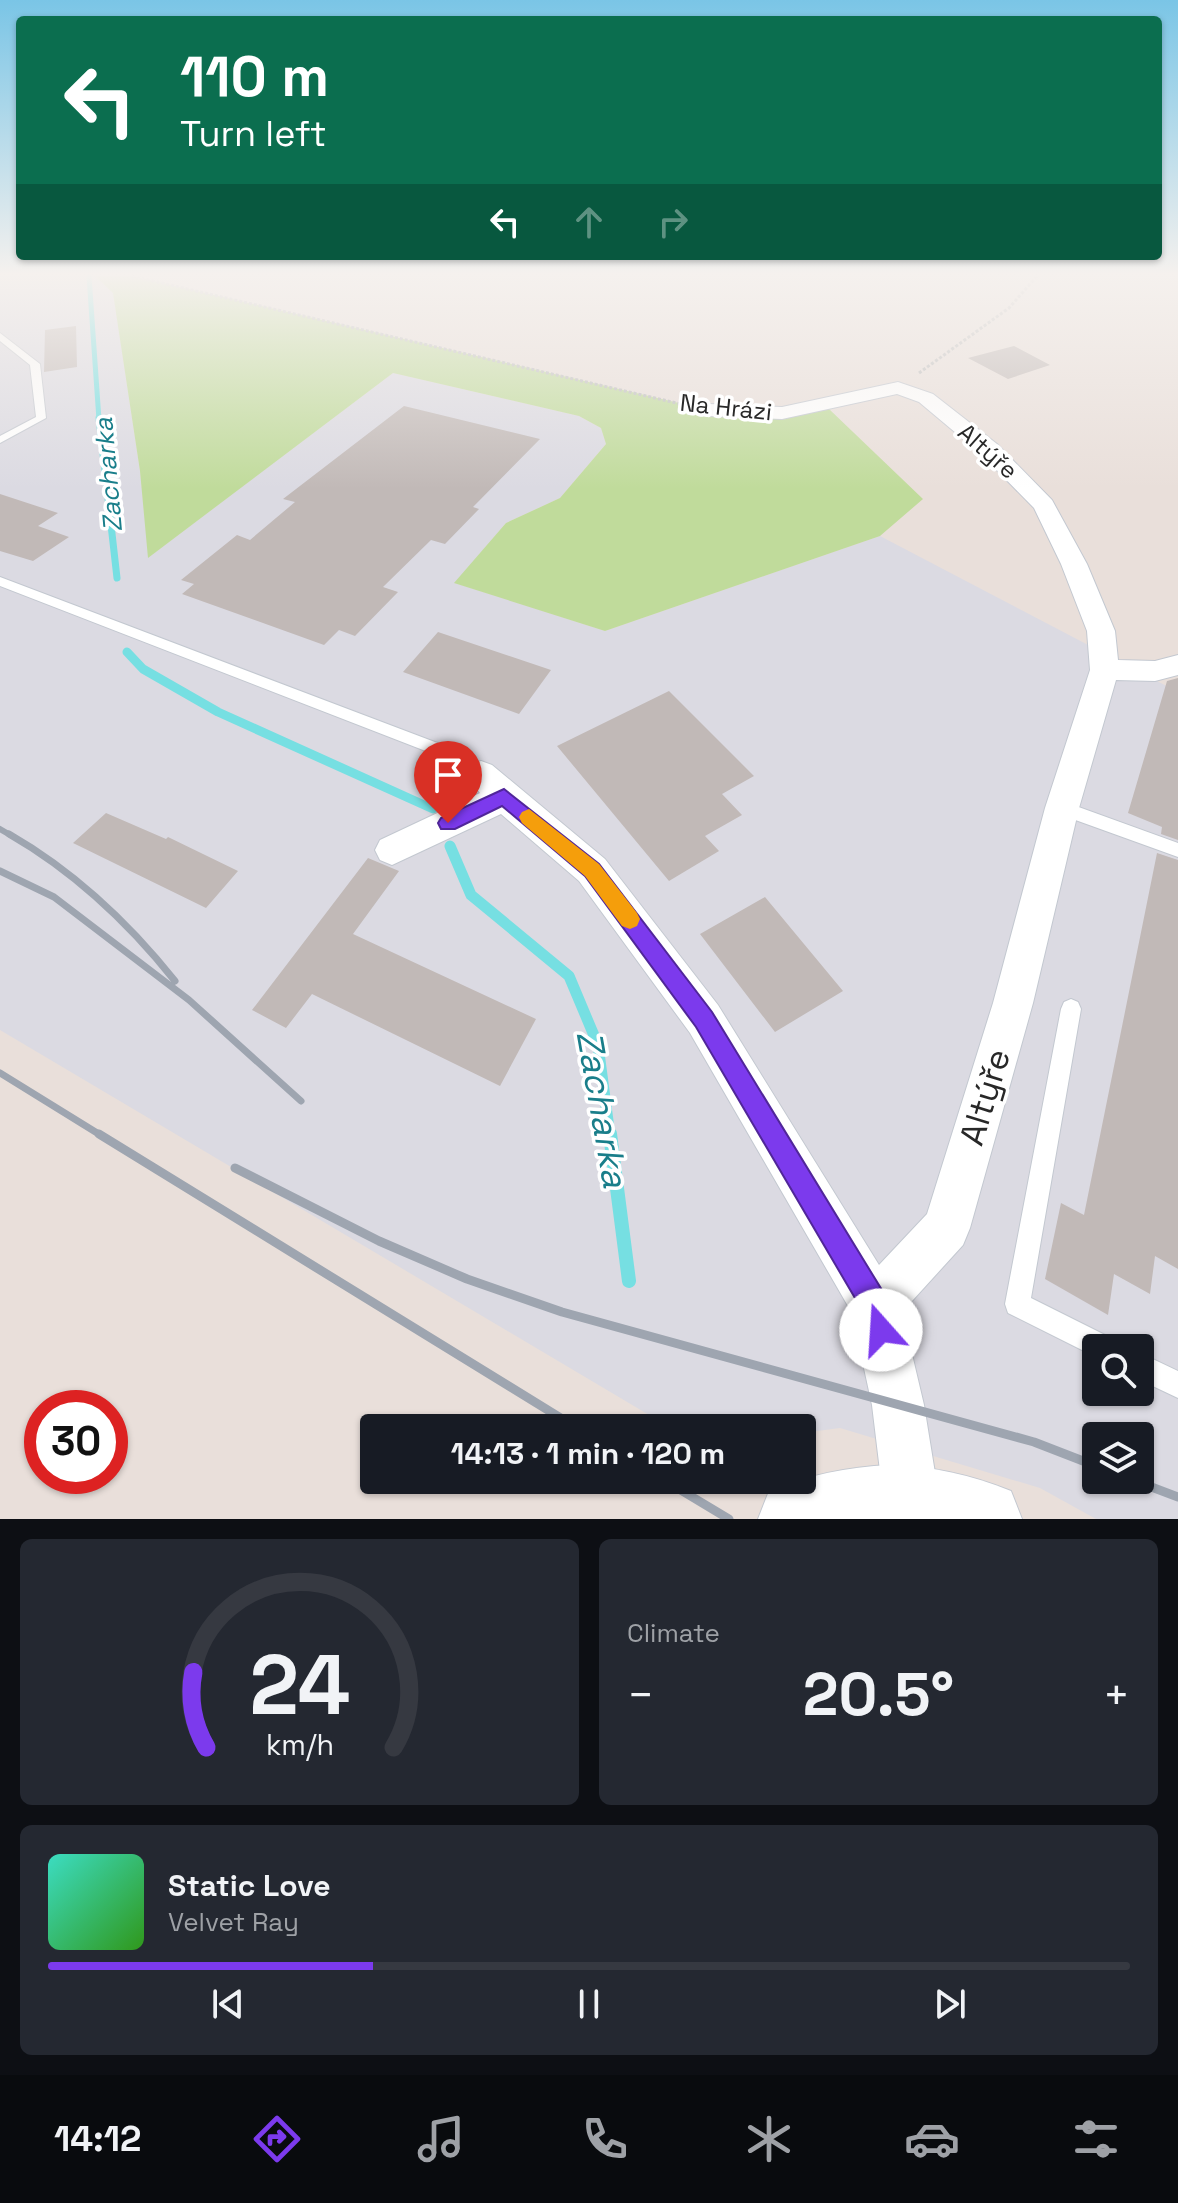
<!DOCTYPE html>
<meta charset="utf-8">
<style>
:root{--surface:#171b24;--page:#242831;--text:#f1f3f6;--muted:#9ea1a6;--line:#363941;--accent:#7c3aed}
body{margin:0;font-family:"Space Grotesk",sans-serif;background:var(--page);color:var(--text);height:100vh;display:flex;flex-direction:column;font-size:30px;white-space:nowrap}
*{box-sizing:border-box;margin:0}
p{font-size:26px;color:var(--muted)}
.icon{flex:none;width:44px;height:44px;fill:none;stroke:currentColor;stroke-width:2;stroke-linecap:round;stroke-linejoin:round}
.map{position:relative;height:1519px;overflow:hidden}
.sheet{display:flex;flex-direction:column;gap:20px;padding:20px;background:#0d0f14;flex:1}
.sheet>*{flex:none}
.banner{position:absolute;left:16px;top:16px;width:1146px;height:244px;border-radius:8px;box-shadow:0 2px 6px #0004;background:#0b6e4f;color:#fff;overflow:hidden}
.buttons{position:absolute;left:1082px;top:1334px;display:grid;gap:16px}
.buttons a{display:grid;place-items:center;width:72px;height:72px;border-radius:8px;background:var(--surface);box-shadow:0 2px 6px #0004;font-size:40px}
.speed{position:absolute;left:24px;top:1390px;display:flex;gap:16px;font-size:40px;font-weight:700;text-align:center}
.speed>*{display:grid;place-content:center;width:104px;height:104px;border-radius:50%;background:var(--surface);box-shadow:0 2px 6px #0004;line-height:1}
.speed .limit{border:12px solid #d22;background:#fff;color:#111}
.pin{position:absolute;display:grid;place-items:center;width:68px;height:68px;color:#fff;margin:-82px -34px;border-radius:50% 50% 50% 0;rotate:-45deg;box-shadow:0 0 8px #0007}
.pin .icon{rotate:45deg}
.me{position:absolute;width:88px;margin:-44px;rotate:341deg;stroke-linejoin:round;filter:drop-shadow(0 0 6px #0008)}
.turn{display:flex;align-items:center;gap:28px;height:168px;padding:0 32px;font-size:36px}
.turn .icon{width:104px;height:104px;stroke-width:2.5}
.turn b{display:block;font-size:56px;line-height:68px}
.lanes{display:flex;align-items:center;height:76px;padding:0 32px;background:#0003;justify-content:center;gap:40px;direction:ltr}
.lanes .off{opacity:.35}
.big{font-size:60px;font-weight:600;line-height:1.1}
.sheet .tile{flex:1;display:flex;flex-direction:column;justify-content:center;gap:12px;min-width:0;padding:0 28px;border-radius:12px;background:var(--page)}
.sheet .dial{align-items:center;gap:0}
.dial svg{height:208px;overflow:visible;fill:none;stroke:var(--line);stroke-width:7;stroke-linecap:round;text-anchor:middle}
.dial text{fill:var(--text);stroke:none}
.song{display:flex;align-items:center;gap:24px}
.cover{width:96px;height:96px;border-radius:12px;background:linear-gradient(135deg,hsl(170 70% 55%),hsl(110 70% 35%))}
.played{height:8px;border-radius:4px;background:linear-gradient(90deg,var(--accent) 30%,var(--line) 30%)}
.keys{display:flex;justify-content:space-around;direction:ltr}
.heat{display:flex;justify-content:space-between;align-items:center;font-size:44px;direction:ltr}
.sheet .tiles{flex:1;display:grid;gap:20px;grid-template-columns:1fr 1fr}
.tile:last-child{grid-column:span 2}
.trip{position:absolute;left:360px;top:1414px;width:456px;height:80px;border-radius:8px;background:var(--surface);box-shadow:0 2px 6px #0004;font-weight:600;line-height:80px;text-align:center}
.tabs{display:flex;height:128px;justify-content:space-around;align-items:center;background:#090b0e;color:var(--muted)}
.tabs .icon{width:56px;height:56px}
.tabs .selected{color:var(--accent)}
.tabs b{font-size:36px;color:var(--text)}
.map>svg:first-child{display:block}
.industrial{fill:#dbdae2;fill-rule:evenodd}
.green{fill:#c0db9b}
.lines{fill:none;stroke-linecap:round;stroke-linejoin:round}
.stream-far4{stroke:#76dfe2;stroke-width:5}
.stream-far3{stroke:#76dfe2;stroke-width:7}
.stream-far2{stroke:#76dfe2;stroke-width:9}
.stream-far1{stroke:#76dfe2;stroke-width:11}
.stream{stroke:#76dfe2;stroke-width:14}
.building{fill:#c1b9b7}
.lane-casing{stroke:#c3c8d0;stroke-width:2}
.street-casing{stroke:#c3c8d0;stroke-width:2}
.secondary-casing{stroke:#c3c8d0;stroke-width:2}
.path{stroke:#bebebe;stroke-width:3;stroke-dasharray:3 2;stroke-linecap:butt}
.lane{fill:#fff;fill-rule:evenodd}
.street{fill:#fff;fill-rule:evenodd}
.secondary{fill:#fff;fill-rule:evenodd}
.rail-far2{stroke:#9ea5b0;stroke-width:6}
.rail-far1{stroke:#9ea5b0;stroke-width:7}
.rail{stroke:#9ea5b0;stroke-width:9}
.route{fill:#7c3aed;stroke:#51269a;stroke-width:2}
.slow{fill:#f59e0b}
.labels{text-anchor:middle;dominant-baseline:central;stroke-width:7;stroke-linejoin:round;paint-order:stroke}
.far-street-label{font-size:24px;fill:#282828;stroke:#fff}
.far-water-label{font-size:26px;font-style:italic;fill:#197e8a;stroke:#fff}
.near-street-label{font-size:34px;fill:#282828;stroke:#fff}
.near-water-label{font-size:36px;font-style:italic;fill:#197e8a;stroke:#fff}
</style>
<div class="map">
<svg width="1178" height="1519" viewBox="0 0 1178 1519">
<rect width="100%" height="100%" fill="#e9dfda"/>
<path class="industrial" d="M0,276H95L113,292L140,471L149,557L393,373L579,416L601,428L606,444L560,498L506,523L455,583L605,631L880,536L1178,692V1519H1096L1040,1488L840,1428L802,1433V1428H671L0,1030ZM1096,1348H1140V1392H1096ZM1096,1436H1140V1480H1096Z"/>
<path class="green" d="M95,276H132L709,410L782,413L829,409L923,499L880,536L605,631L454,583L506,523L560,498L606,444L601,428L579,416L393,373L148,558L140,471L113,293Z"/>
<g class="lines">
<path class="stream-far4" d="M89,276L99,420"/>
<path class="stream-far3" d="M99,418L117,578"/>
<path class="stream-far2" d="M127,652L143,669L218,712L433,809"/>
<path class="stream-far1" d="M450,846L471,895L569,976L598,1045L610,1136"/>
<path class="stream" d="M610,1134L629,1281"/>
</g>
<path class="building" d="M76,326L77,367L44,372L45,330Z
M1014,346L1050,365L1008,379L968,358Z
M404,406L540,439L473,507L479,509L445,544L431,540L383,587L398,592L355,636L339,630L324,645L182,594L194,584L181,580L237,535L250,540L295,502L283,499Z
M0,494L58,513L38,526L69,537L33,561L0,551Z
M438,632L551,670L519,714L403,672Z
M1178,678V840L1161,834L1162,827L1128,813L1167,681Z
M669,691L754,776L722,794L742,815L705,836L719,851L669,881L557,746Z
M106,813L166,839L168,837L238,871L206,908L73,843Z
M1157,853L1178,860V1269L1155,1256L1150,1294L1114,1274L1108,1315L1045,1279L1061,1203L1084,1215Z
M368,858L399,871L353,934L536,1019L500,1086L312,994L286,1028L252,1010Z
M765,897L843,991L775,1032L700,934Z"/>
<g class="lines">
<defs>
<path id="lane" d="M0,333L40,364L46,418L0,443V436L36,417L30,365L0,341Z
M0,577L448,747L487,770L489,774L487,778H475L436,755L0,586Z
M1062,801L1178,843V857L1056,813L1054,808L1056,803Z
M1071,999L1078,1002L1081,1009L1031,1298L1113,1339L1117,1348H1096V1357L1008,1313L1005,1304L1061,1009L1064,1002Z
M1140,1353L1178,1371V1398L1140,1380Z"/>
<path id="street" d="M898,382L933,394L997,444L1052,500L1087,564L1115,631L1118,660L1155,661L1178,655V675L1155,681L1116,680L1079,808L1033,1003L970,1228L963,1245L902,1312L924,1405L940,1504L934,1519H890L884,1504L872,1405L852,1313L690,1033L579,881L501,814L392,865L380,860L375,850L380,840L480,793L465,774L470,765L481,761L492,765L605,859L718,1005L879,1265L927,1214L993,1003L1045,808L1090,670L1087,631L1061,564L1034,508L981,454L919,402L897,394L782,419L709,416L699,410L709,404L782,407Z"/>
<path id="secondary" d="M890,1465C933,1466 971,1475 1011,1491L1022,1519H758L769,1491C809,1475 846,1467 890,1465Z"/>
</defs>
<use href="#lane" class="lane-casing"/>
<use href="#street" class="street-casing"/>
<use href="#secondary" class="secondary-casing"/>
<path class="path" d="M132,276L685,405
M919,373L1009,308L1037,276"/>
<use href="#lane" class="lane"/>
<use href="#street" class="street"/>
<use href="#secondary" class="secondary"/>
<path class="rail-far2" d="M0,829L12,836"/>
<path class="rail-far1" d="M9,834C75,872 128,922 175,981
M0,871L54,897L189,1000L301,1101
M0,1073L102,1136"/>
<path class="rail" d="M99,1134L577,1428
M235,1168L379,1241L467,1279L562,1312L1034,1442L1096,1466
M664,1480L729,1519
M1133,1480L1178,1497"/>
</g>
<linearGradient id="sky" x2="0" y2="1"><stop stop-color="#7ac5e6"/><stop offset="0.56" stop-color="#f5f1ee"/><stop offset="1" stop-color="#f5f1ee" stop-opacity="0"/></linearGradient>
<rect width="1178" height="489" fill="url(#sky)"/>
<path class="route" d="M504,789L599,864L712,1012L885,1295L895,1330L891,1340L881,1345L871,1340L862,1310L696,1027L585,876L502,806L455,829H441L438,823L441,818Z"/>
<path class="slow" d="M529,809L599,864L637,913L640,919L637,926L630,929L622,926L585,876L522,823L519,817L522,812Z"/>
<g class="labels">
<g class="far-street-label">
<text transform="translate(726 407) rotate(6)">Na Hrázi</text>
<text transform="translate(988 451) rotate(41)">Altýře</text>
</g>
<g class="far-water-label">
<text transform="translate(108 475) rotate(-95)">Zacharka</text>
</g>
<g class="near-street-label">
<text transform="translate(985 1097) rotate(-73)">Altýře</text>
</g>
<g class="near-water-label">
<text transform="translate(602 1109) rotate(80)">Zacharka</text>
</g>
</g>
</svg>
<div class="buttons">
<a><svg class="icon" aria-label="search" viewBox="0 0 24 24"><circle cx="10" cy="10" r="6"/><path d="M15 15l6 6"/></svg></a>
<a><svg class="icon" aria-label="layers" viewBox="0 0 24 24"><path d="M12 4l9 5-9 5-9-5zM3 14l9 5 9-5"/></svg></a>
</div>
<div class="speed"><div class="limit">30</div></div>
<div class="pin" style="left:448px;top:823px;background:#d93025"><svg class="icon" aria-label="arrive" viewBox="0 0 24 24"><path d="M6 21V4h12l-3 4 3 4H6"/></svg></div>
<svg class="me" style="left:881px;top:1330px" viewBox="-20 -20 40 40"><circle r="19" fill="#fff"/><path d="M0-13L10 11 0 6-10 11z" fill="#7c3aed"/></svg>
<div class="trip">14:13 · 1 min · 120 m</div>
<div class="banner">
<div class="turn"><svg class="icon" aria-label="left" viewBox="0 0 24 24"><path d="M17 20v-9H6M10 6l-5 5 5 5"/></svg><div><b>110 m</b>Turn left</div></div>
<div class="lanes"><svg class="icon" aria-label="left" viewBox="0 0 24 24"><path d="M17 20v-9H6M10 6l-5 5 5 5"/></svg><svg class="icon off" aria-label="ahead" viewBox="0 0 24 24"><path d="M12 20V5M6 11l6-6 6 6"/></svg><svg class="icon off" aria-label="right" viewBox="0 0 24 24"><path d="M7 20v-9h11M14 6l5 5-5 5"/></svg></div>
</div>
</div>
<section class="sheet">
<div class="tiles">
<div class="tile dial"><svg viewBox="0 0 100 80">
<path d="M14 69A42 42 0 1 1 86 69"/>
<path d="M14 69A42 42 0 0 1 9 40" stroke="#7c3aed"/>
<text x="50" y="56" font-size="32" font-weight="700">24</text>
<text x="50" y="72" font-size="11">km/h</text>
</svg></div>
<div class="tile"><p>Climate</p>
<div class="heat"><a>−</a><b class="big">20.5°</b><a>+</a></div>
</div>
<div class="tile">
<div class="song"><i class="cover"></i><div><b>Static Love</b><p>Velvet Ray</p></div></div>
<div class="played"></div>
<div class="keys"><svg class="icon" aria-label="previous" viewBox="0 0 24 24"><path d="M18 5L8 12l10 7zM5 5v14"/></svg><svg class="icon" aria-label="pause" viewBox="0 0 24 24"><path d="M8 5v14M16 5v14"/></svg><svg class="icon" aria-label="next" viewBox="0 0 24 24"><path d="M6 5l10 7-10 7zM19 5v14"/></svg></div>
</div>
</div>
</section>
<nav class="tabs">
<b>14:12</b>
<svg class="icon selected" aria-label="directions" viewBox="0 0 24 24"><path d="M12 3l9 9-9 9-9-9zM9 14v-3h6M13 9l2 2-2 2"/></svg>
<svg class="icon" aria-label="music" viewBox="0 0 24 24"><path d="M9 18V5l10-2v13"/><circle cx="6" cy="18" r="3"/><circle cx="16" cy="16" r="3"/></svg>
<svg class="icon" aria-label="phone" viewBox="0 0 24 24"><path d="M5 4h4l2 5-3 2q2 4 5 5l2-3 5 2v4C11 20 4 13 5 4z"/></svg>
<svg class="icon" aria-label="climate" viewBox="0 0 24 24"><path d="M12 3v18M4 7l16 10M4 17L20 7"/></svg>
<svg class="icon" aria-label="car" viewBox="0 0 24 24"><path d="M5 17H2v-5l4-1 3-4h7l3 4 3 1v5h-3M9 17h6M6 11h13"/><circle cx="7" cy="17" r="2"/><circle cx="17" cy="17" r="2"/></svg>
<svg class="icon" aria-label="filters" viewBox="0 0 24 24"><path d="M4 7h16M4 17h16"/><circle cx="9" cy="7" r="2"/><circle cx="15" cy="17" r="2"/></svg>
</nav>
